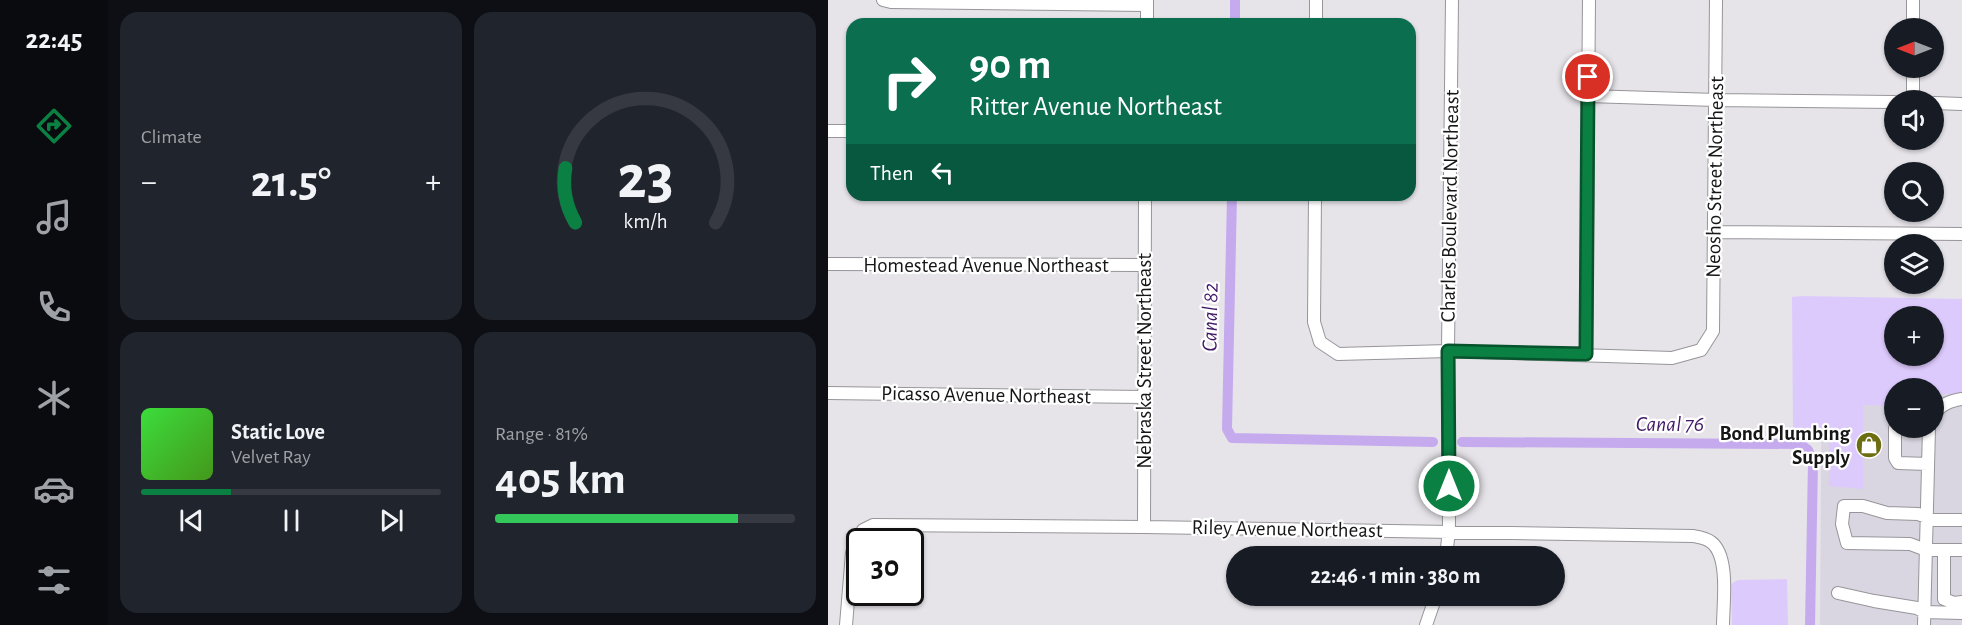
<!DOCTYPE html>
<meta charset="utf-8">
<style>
:root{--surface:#171b24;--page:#20242c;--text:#f1f3f6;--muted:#9ea1a6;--line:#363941;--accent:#0b8043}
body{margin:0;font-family:"Alegreya Sans",sans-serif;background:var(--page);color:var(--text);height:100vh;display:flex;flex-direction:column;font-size:22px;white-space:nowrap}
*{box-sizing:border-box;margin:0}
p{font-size:20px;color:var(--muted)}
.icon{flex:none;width:33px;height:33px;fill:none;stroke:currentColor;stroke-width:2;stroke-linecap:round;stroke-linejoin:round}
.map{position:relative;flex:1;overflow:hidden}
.side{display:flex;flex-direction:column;gap:12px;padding:12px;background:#0d0f14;width:720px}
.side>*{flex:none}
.top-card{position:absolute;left:18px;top:18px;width:570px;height:183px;border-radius:18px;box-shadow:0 2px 4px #0004;background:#0b6e4f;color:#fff;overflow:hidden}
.needle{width:39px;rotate:270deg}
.buttons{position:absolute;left:1056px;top:18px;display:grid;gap:12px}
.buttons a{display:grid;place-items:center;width:60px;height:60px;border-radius:50%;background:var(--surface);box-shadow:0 2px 4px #0004;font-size:30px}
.speed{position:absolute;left:18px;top:528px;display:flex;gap:12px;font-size:30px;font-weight:700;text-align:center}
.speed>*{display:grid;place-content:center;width:78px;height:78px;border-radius:50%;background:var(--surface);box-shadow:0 2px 4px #0004;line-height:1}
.speed .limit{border:3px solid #111;border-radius:9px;background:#fff;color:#111}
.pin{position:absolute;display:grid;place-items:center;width:51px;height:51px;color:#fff;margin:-26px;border:3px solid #fff;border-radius:50%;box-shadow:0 2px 6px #0007}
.me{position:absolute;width:66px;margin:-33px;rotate:0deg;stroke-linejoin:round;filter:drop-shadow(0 0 4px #0008)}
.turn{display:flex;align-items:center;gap:21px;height:126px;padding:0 24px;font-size:27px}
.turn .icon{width:78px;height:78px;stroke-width:2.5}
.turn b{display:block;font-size:42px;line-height:51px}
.then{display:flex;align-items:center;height:57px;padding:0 24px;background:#0003;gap:12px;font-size:22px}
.big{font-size:45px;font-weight:600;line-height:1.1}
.side .widget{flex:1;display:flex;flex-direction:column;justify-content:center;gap:9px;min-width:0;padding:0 21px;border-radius:18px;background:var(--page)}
.side .dial{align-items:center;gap:0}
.dial svg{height:156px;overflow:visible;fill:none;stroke:var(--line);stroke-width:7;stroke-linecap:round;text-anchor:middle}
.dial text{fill:var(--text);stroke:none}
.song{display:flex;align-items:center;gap:18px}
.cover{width:72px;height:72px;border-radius:9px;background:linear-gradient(135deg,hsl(120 70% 55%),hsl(100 70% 35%))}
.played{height:6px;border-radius:3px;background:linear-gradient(90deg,var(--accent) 30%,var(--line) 30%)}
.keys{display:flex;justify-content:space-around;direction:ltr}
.heat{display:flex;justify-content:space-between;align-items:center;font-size:33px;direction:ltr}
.charge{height:9px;border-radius:4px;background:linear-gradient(90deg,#34c759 81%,var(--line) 0)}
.side .tiles{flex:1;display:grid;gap:12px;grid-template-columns:repeat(2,1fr)}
.trip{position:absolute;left:398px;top:546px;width:339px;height:60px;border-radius:30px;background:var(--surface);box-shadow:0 2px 4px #0004;font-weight:600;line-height:60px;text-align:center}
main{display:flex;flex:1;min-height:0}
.tabs{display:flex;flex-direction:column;width:108px;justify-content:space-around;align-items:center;background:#090b0e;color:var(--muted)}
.tabs .icon{width:42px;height:42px}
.tabs .current{color:var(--accent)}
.tabs b{font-size:27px;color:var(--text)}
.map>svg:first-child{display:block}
.built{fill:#dad6e1;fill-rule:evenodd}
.green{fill:#ddcafd;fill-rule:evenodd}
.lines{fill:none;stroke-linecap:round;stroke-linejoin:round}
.canal{stroke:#c5aaee;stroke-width:10}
.minor-casing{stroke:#97959a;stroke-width:14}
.minor{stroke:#fff;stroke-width:12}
.route-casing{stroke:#07532c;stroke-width:15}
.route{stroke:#0b8043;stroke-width:10}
.labels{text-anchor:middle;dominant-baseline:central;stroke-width:4.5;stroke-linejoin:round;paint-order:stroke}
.street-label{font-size:21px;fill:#161617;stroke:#fff}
.poi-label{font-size:21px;font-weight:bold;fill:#161617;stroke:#fff;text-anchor:end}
.water-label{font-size:22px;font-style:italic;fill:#411a67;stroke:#fff}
</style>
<main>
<nav class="tabs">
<b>22:45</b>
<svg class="icon current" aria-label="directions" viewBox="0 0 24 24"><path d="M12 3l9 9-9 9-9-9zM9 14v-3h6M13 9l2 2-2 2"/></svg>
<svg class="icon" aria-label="music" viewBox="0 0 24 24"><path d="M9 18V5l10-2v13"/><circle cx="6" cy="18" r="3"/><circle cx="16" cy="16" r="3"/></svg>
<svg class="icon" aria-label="phone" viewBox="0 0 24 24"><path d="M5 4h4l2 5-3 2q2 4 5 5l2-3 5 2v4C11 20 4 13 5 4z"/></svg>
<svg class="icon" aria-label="climate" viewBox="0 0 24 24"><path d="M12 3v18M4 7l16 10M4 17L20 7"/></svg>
<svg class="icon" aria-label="car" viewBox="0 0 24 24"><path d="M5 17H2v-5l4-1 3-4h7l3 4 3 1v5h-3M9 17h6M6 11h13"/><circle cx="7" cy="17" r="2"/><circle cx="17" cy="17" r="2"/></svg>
<svg class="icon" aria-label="filters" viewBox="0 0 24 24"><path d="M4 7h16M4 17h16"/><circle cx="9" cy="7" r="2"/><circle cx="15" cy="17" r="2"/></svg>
</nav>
<section class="side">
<div class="tiles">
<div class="widget"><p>Climate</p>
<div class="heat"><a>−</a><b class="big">21.5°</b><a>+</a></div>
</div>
<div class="widget dial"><svg viewBox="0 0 100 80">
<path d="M14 69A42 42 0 1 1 86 69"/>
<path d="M14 69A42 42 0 0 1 9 41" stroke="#0b8043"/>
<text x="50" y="56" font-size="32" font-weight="700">23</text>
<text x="50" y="72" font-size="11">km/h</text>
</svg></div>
<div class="widget">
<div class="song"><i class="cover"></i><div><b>Static Love</b><p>Velvet Ray</p></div></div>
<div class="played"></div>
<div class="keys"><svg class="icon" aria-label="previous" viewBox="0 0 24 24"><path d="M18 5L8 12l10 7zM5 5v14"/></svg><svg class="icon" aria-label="pause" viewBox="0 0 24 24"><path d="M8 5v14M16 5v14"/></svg><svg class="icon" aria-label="next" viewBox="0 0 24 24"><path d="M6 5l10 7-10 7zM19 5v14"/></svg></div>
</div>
<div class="widget"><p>Range · 81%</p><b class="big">405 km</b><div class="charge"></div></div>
</div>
</section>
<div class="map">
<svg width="1134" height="625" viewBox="0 0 1134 625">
<rect width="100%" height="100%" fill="#e6e4e9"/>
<path class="built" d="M994,325L1066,356H1106L1134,329V625H992ZM1066,388H1106V428H1066Z"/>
<path class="green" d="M975,296L1134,299V394H1109L1106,398V388H1066V406L1035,405V489L1001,486V427L965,432L964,297ZM1066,316H1106V356H1066Z
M959,579L960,625H904L903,584L910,580Z"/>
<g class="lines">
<path class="canal" d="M407,24V0
M404,195L399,429L404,438L605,442
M634,442L972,444L980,450L985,462L982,625"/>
<defs>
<path id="minor" d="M55,0L63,2L319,5
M319,24V0
M488,24V0
M1085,28V0
M760,96L888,100L1066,102
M1085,100V68
M1106,103L1134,104
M0,131H24
M487,195L486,322L492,342L510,354L620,351L844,358L873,350L885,331L888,0
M887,232L1134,234
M0,264L316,265
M758,354L761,0
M0,393L316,397
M1106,415C1112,404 1123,401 1134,399
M1067,428V458L1070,463L1100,464
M1099,517L1090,514L1059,513L1035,506H1016L1014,524L1019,543L1082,544L1098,550H1134
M1099,520H1134
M316,527L317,195
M1116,550V599L1126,603L1134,602
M618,556L621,531L620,351L624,0
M1010,593L1046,601L1089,608L1096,612L1134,613
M18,625L24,553L35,530L45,525L316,527L865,536C871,537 878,538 883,542C902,556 895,604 895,625
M598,625L608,596
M1096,625L1101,428"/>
</defs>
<use href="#minor" class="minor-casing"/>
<use href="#minor" class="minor"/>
</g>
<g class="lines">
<defs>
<path id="route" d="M621,486L620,351L758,354L760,77"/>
</defs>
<use href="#route" class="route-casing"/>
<use href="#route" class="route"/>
</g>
<defs>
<symbol id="shop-disc" viewBox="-11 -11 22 22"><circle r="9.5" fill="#6c6e11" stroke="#fff"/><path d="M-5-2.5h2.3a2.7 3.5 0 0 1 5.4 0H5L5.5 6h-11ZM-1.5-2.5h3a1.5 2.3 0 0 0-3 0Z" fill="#fff"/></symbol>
</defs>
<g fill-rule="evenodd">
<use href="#shop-disc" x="1026" y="430" width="30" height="30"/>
</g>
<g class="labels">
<g class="street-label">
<text transform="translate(887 177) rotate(-89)">Neosho Street Northeast</text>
<text transform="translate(622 206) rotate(-89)">Charles Boulevard Northeast</text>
<text x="158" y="265">Homestead Avenue Northeast</text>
<text transform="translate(316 361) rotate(-90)">Nebraska Street Northeast</text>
<text transform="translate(158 395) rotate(1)">Picasso Avenue Northeast</text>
<text transform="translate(459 529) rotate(1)">Riley Avenue Northeast</text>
</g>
<g class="poi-label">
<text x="1022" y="433">Bond Plumbing<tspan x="1022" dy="24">Supply</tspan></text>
</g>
<g class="water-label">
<text transform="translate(382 317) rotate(-89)">Canal 82</text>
<text x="842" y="424">Canal 76</text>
</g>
</g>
</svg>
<div class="buttons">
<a><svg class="needle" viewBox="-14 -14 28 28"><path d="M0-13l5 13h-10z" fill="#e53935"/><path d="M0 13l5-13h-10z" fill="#9ea1a6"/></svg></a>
<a><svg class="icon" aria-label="sound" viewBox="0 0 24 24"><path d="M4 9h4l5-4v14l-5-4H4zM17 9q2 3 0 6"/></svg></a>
<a><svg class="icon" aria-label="search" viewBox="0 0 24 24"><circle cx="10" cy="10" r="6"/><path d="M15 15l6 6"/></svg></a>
<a><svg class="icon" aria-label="layers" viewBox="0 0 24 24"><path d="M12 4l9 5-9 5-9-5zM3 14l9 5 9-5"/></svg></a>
<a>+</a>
<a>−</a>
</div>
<div class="speed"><div class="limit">30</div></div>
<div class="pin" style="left:760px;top:77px;background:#d93025"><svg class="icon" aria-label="arrive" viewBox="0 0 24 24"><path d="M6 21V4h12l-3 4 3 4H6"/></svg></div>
<svg class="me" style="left:621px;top:486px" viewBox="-20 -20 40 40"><circle r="17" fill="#0b8043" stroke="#fff" stroke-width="3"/><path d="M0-11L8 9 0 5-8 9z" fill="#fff"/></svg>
<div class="trip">22:46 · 1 min · 380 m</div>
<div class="top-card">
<div class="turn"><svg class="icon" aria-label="right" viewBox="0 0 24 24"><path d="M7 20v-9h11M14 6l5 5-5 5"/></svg><div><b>90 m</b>Ritter Avenue Northeast</div></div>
<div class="then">Then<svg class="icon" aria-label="left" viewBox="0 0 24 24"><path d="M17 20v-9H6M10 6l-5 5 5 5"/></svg></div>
</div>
</div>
</main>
